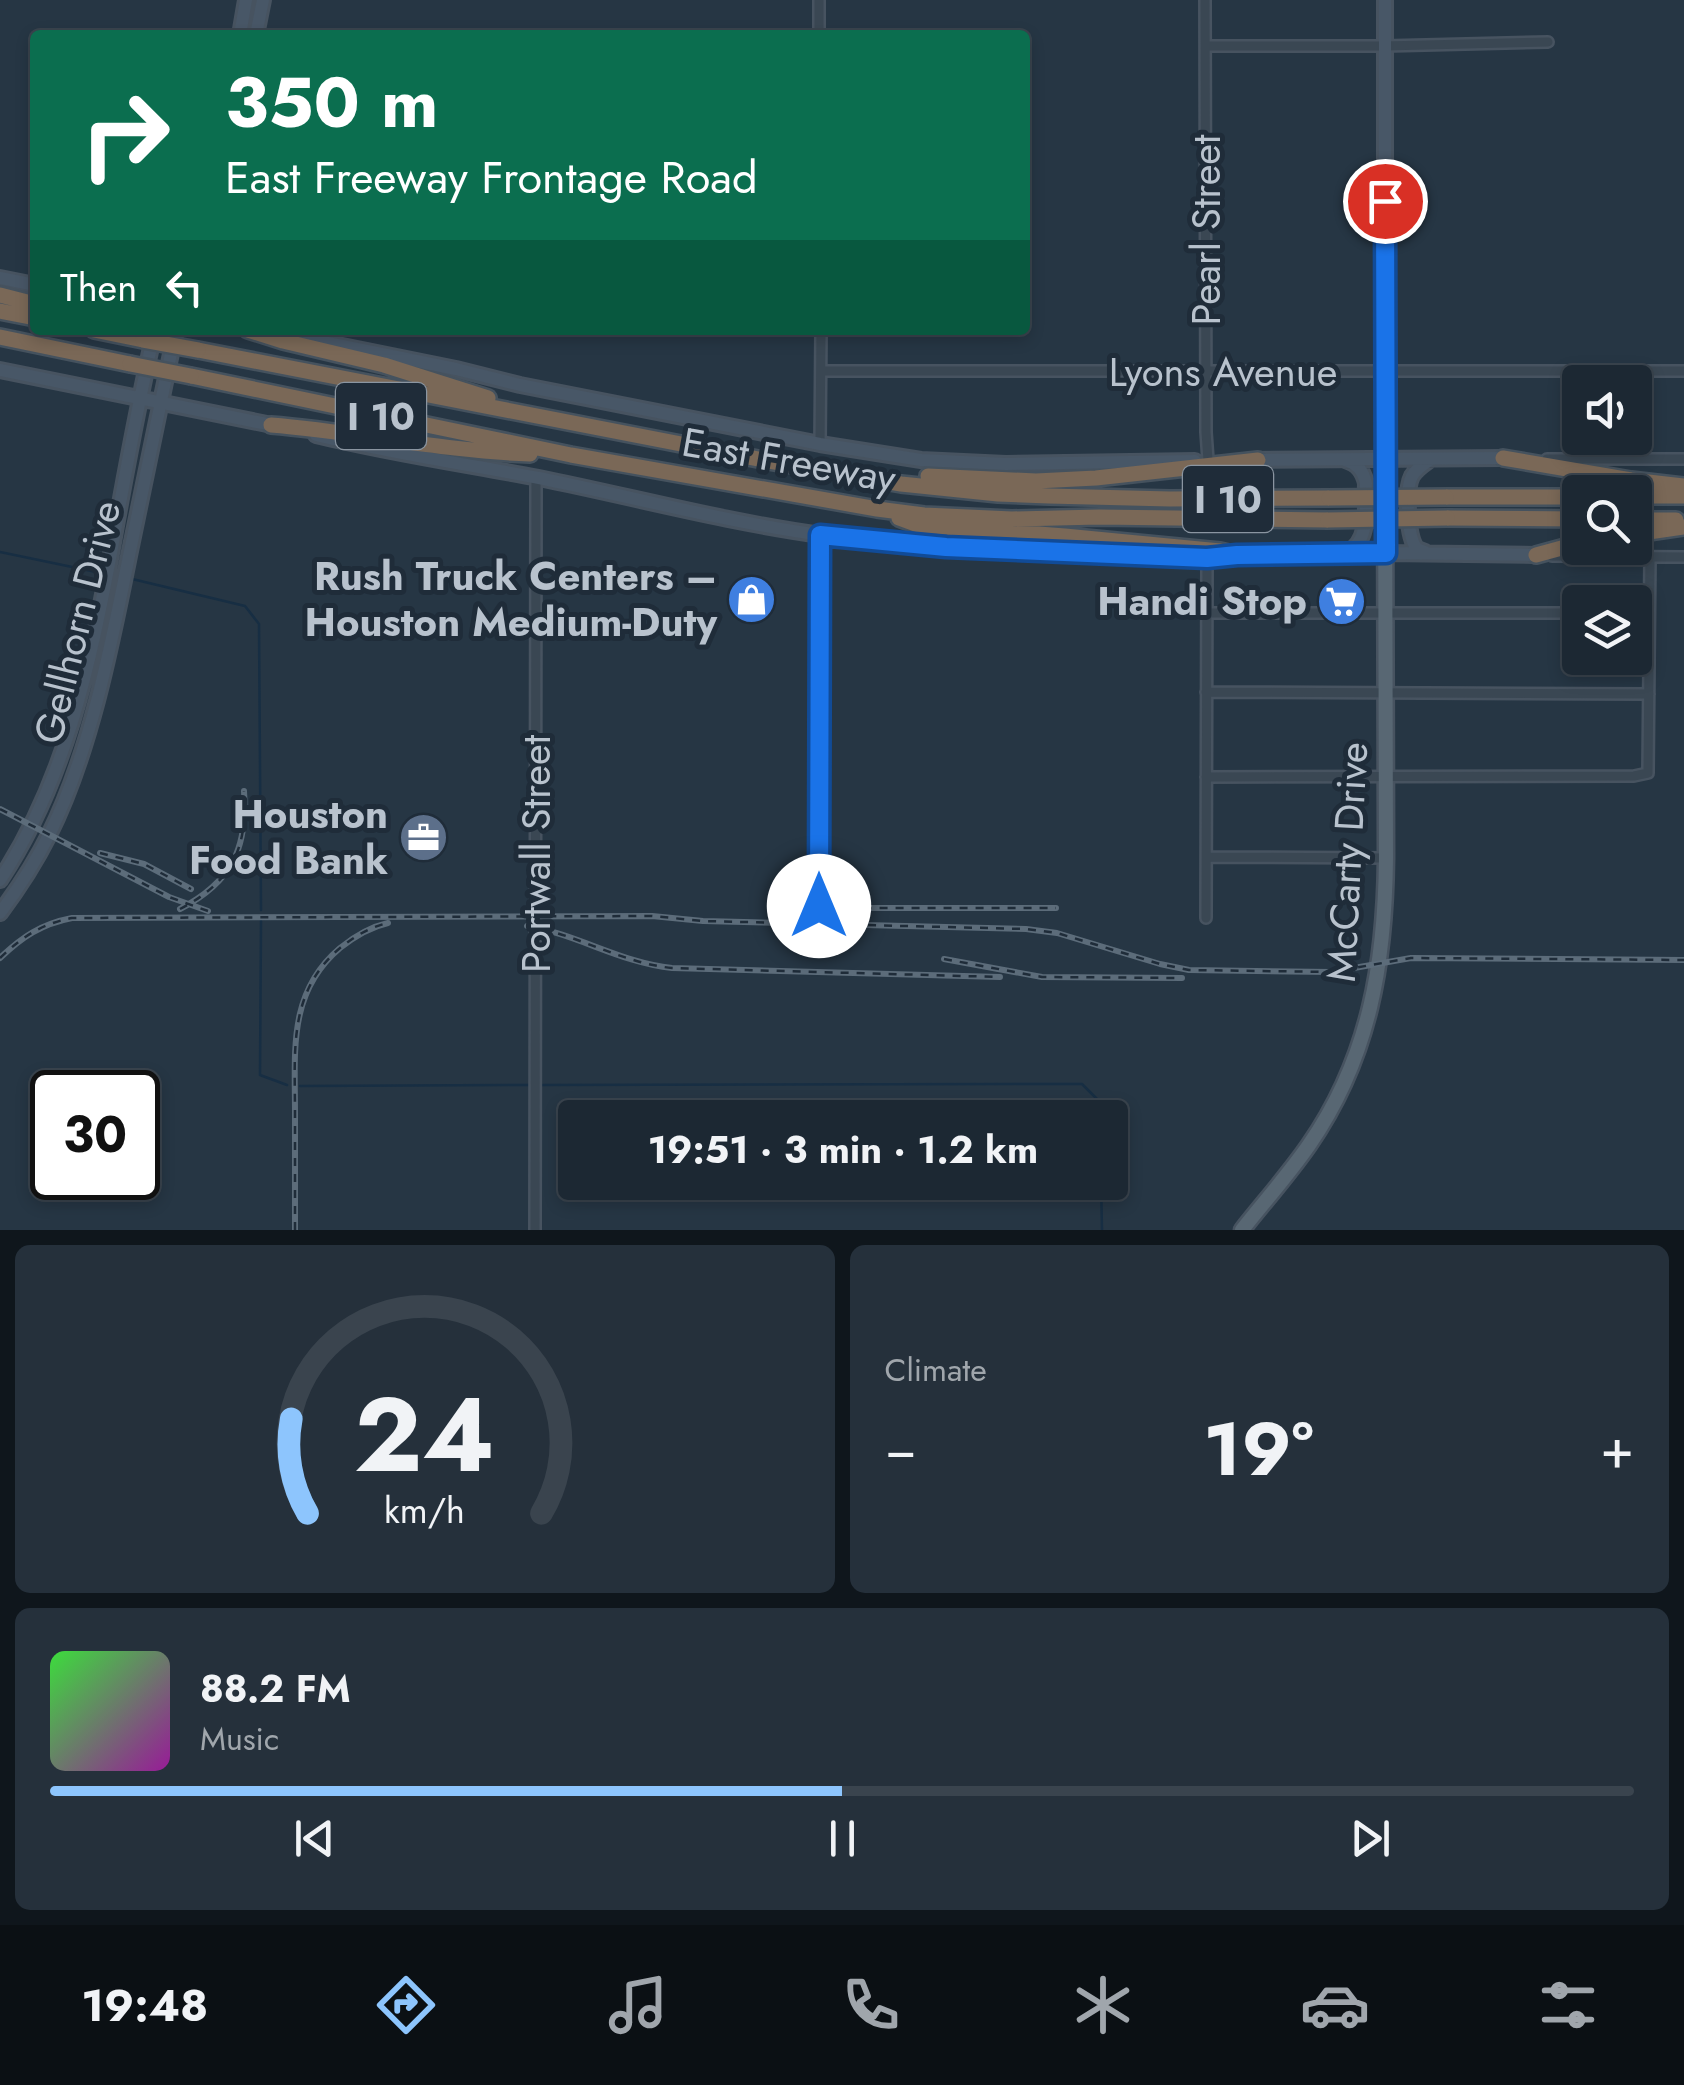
<!DOCTYPE html>
<meta charset="utf-8">
<style>
:root{--surface:#1c2833;--page:#25303b;--text:#f1f3f6;--muted:#a0a6ac;--line:#3a444e;--accent:#8dc5fd}
body{margin:0;font-family:Jost,sans-serif;background:var(--page);color:var(--text);height:100vh;display:flex;flex-direction:column;font-size:38px;white-space:nowrap}
*{box-sizing:border-box;margin:0}
p{font-size:32px;color:var(--muted)}
.icon{flex:none;width:55px;height:55px;fill:none;stroke:currentColor;stroke-width:2;stroke-linecap:round;stroke-linejoin:round}
.map{position:relative;height:1230px;overflow:hidden}
.panel{display:flex;flex-direction:column;gap:15px;padding:15px;background:#0f161c;flex:1}
.panel>*{flex:none}
.top-card{position:absolute;left:30px;top:30px;width:1000px;height:305px;border-radius:10px;box-shadow:0 5px 15px #0003,0 0 0 2px var(--line);background:#0b6e4f;color:#fff;overflow:hidden}
.buttons{position:absolute;left:1562px;top:365px;display:grid;gap:20px}
.buttons a{display:grid;place-items:center;width:90px;height:90px;border-radius:10px;background:var(--surface);box-shadow:0 5px 15px #0003,0 0 0 2px var(--line);font-size:50px}
.speed{position:absolute;left:30px;top:1070px;display:flex;gap:20px;font-size:50px;font-weight:700;text-align:center}
.speed>*{display:grid;place-content:center;width:130px;height:130px;border-radius:50%;background:var(--surface);box-shadow:0 5px 15px #0003,0 0 0 2px var(--line);line-height:1}
.speed .limit{border:5px solid #111;border-radius:15px;background:#fff;color:#111}
.pin{position:absolute;display:grid;place-items:center;width:85px;height:85px;color:#fff;margin:-42px;border:5px solid #fff;border-radius:50%;box-shadow:0 2px 10px #0007}
.me{position:absolute;width:110px;margin:-55px;rotate:0deg;stroke-linejoin:round;filter:drop-shadow(0 0 8px #0008)}
.turn{display:flex;align-items:center;gap:35px;height:210px;padding:0 30px;font-size:45px}
.turn .icon{width:130px;height:130px;stroke-width:2.5}
.turn b{display:block;font-size:70px;line-height:85px}
.then{display:flex;align-items:center;height:95px;padding:0 30px;background:#0003;gap:20px;font-size:38px}
.big{font-size:75px;font-weight:700;line-height:1.1}
.panel .card{flex:1;display:flex;flex-direction:column;justify-content:center;gap:15px;min-width:0;padding:0 35px;border-radius:15px;background:var(--page)}
.panel .dial{align-items:center;gap:0}
.dial svg{height:260px;overflow:visible;fill:none;stroke:var(--line);stroke-width:7;stroke-linecap:round;text-anchor:middle}
.dial text{fill:var(--text);stroke:none}
.song{display:flex;align-items:center;gap:30px}
.cover{width:120px;height:120px;border-radius:15px;background:linear-gradient(135deg,hsl(120 70% 55%),hsl(300 70% 35%))}
.played{height:10px;border-radius:5px;background:linear-gradient(90deg,var(--accent) 50%,var(--line) 50%)}
.keys{display:flex;justify-content:space-around;direction:ltr}
.heat{display:flex;justify-content:space-between;align-items:center;font-size:55px;direction:ltr}
.panel .tiles{flex:1;display:grid;gap:15px;grid-template-columns:1fr 1fr}
.card:last-child{grid-column:span 2}
.trip{position:absolute;left:558px;top:1100px;width:570px;height:100px;border-radius:10px;background:var(--surface);box-shadow:0 5px 15px #0003,0 0 0 2px var(--line);font-weight:700;line-height:100px;text-align:center}
.dock{display:flex;height:160px;justify-content:space-around;align-items:center;background:#0b1014;color:var(--muted)}
.dock .icon{width:70px;height:70px}
.dock .on{color:var(--accent)}
.dock b{font-size:45px;color:var(--text)}
.map>svg:first-child{display:block}
.lines{fill:none;stroke-linecap:round;stroke-linejoin:round}
.stream{stroke:#172e43;stroke-width:2.5}
.minor-casing{stroke:#475360;stroke-width:14}
.secondary-casing{stroke:#475360;stroke-width:18}
.primary-casing{stroke:#475360;stroke-width:19}
.motorway-casing{stroke:#45525e;stroke-width:20}
.minor{stroke:#3a4753;stroke-width:9}
.secondary{stroke:#485767;stroke-width:12}
.primary{stroke:#586773;stroke-width:14}
.motorway{stroke:#7a6857;stroke-width:15}
.rail-casing{stroke:#5c6c7a;stroke-width:6}
.rail{stroke:#1f2c39;stroke-width:2.5;stroke-dasharray:8;stroke-linecap:butt}
.motorway-bridge-casing{stroke:#45525e;stroke-width:20;stroke-linecap:butt}
.motorway-bridge{stroke:#7a6857;stroke-width:15}
.route-casing{stroke:#114b97;stroke-width:25}
.route{stroke:#1a73e8;stroke-width:18}
.labels{text-anchor:middle;dominant-baseline:central;stroke-width:10;stroke-linejoin:round;paint-order:stroke}
.shield{fill:#1f2c39;stroke:#8a95a1;stroke-width:2.5}
.shield-label{font-size:38px;font-weight:bold;fill:#b8c2cd}
.street-label{font-size:40px;fill:#b8c2cd;stroke:#1f2c39}
.poi-label{font-size:40px;font-weight:bold;fill:#b8c2cd;stroke:#1f2c39;text-anchor:end}
</style>
<div class="map">
<svg width="1684" height="1230" viewBox="0 0 1684 1230">
<rect width="100%" height="100%" fill="#263644"/>
<g class="lines">
<path class="stream" d="M0,552L101,573
M128,578L245,606L259,624L261,910
M261,921L260,1075L287,1085
M540,1085L1082,1084L1100,1102L1101,1118
M300,1086L532,1085
M1101,1182L1102,1230"/>
<defs>
<path id="minor" d="M819,0V35
M1205,0L1206,432L1208,460
M1206,46H1385L1548,42
M822,371H1684
M820,444L821,330
M1547,459H1684
M1552,556L1684,557
M1207,613H1580
M1206,692L1649,694
M1206,777L1634,776L1648,773L1650,557
M1207,857L1386,858
M819,905V535
M1206,918L1207,558
M535,1230L536,478"/>
<path id="secondary" d="M1385,0V459
M240,35L246,0
M256,35L263,0
M0,278L35,285
M298,337L456,369L520,385L820,444L921,460L1006,464L1195,461
M0,370L277,426
M316,435C390,453 465,464 539,478C633,497 726,522 821,535C949,553 1079,553 1207,558L1237,555L1386,553L1536,555
M1250,460L1503,458
M1345,460C1358,464 1363,471 1366,483C1365,506 1371,540 1348,552
M1425,552L1417,549C1407,537 1405,490 1412,476C1417,468 1424,464 1431,459
M0,880C66,780 90,665 112,548C125,475 138,402 155,330
M0,913C18,889 35,863 49,835C90,753 111,646 129,556C145,480 160,405 176,330"/>
<path id="primary" d="M1242,1230C1264,1202 1289,1174 1309,1145C1370,1057 1385,962 1386,858L1385,459"/>
<path id="motorway" d="M0,295L35,304
M0,311L35,318
M94,330L143,340
M248,330L283,341L384,365L488,398
M0,337L130,364
M198,350L763,460L901,484L998,494L1049,496L1170,499L1329,498
M191,376L571,455L877,509L924,515L1012,519L1099,517L1328,520
M271,425C357,432 443,451 530,454
M1503,458L1631,480L1684,486
M928,476L1036,481L1096,478L1258,460
M1635,496H1684
M1446,497H1580
M899,518L918,525L1065,536L1220,551L1237,555
M1447,518L1580,519
M1635,520H1676
M1635,534L1684,527
M1536,555L1580,543"/>
</defs>
<use href="#minor" class="minor-casing"/>
<use href="#secondary" class="secondary-casing"/>
<use href="#primary" class="primary-casing"/>
<use href="#motorway" class="motorway-casing"/>
<use href="#minor" class="minor"/>
<use href="#secondary" class="secondary"/>
<use href="#primary" class="primary"/>
<use href="#motorway" class="motorway"/>
<defs>
<path id="rail" d="M0,809L169,897L208,911
M100,853L144,864L191,889
M180,909C232,882 248,848 244,791
M816,914L858,908H1056
M527,926C577,934 621,963 672,968L1000,977
M0,958C22,937 41,924 72,918L652,916L703,921L1026,929L1057,933L1160,964L1189,970L1331,972L1411,958L1684,960
M944,959L1042,977L1182,978
M295,1230C295,1191 295,1152 295,1113C295,1050 288,992 340,948C355,936 370,927 388,923"/>
</defs>
<use href="#rail" class="rail-casing"/>
<use href="#rail" class="rail"/>
<defs>
<path id="motorway-bridge" d="M143,340L198,350
M130,364L191,376
M1329,498L1446,497
M1328,520L1447,518"/>
</defs>
<use href="#motorway-bridge" class="motorway-bridge-casing"/>
<use href="#motorway-bridge" class="motorway-bridge"/>
</g>
<g class="lines">
<defs>
<path id="route" d="M819,906L820,535L946,547L1207,558L1237,555L1386,553L1385,201"/>
</defs>
<use href="#route" class="route-casing"/>
<use href="#route" class="route"/>
</g>
<defs>
<symbol id="shop-disc" viewBox="-11 -11 22 22"><circle r="9.5" fill="#3f7fe0" stroke="#1f2c39"/><path d="M-5-2.5h2.3a2.7 3.5 0 0 1 5.4 0H5L5.5 6h-11ZM-1.5-2.5h3a1.5 2.3 0 0 0-3 0Z" fill="#fff"/></symbol>
<symbol id="supermarket-disc" viewBox="-11 -11 22 22"><circle r="9.5" fill="#3f7fe0" stroke="#1f2c39"/><path d="M-6-5.5h2.5l.6 2H6L4.5 2H-2.5L-4.4-4H-6ZM-1.5 3.2a1.3 1.3 0 1 0 .1 0ZM3 3.2a1.3 1.3 0 1 0 .1 0Z" fill="#fff"/></symbol>
<symbol id="office-disc" viewBox="-11 -11 22 22"><circle r="9.5" fill="#5c6f8a" stroke="#1f2c39"/><path d="M-6-3h4V-5.5h4V-3h4V5H-6ZM-1-4.5V-3h2v-1.5ZM-6 0V1H6V0Z" fill="#fff"/></symbol>
</defs>
<g fill-rule="evenodd">
<use href="#shop-disc" x="724" y="572" width="55" height="55"/>
<use href="#supermarket-disc" x="1314" y="574" width="55" height="55"/>
<use href="#office-disc" x="396" y="810" width="55" height="55"/>
</g>
<g class="labels">
<g class="shield">
<rect x="336" y="383" width="90" height="66" rx="8"/>
<rect x="1183" y="466" width="90" height="66" rx="8"/>
</g>
<g class="shield-label">
<text x="381" y="416">I 10</text>
<text x="1228" y="499">I 10</text>
</g>
<g class="street-label">
<text transform="translate(1206 230) rotate(-90)">Pearl Street</text>
<text x="1223" y="372">Lyons Avenue</text>
<text transform="translate(789 460) rotate(10)">East Freeway</text>
<text transform="translate(77 622) rotate(-76)">Gellhorn Drive</text>
<text transform="translate(536 854) rotate(-90)">Portwall Street</text>
<text transform="translate(1347 862) rotate(-87)">McCarty Drive</text>
</g>
<g class="poi-label">
<text x="717" y="576">Rush Truck Centers –<tspan x="717" dy="46">Houston Medium-Duty</tspan></text>
<text x="1307" y="601">Handi Stop</text>
<text x="388" y="814">Houston<tspan x="388" dy="46">Food Bank</tspan></text>
</g>
</g>
</svg>
<div class="buttons">
<a><svg class="icon" aria-label="sound" viewBox="0 0 24 24"><path d="M4 9h4l5-4v14l-5-4H4zM17 9q2 3 0 6"/></svg></a>
<a><svg class="icon" aria-label="search" viewBox="0 0 24 24"><circle cx="10" cy="10" r="6"/><path d="M15 15l6 6"/></svg></a>
<a><svg class="icon" aria-label="layers" viewBox="0 0 24 24"><path d="M12 4l9 5-9 5-9-5zM3 14l9 5 9-5"/></svg></a>
</div>
<div class="speed"><div class="limit">30</div></div>
<div class="pin" style="left:1385px;top:201px;background:#d93025"><svg class="icon" aria-label="arrive" viewBox="0 0 24 24"><path d="M6 21V4h12l-3 4 3 4H6"/></svg></div>
<svg class="me" style="left:819px;top:906px" viewBox="-20 -20 40 40"><circle r="19" fill="#fff"/><path d="M0-13L10 11 0 6-10 11z" fill="#1a73e8"/></svg>
<div class="trip">19:51 · 3 min · 1.2 km</div>
<div class="top-card">
<div class="turn"><svg class="icon" aria-label="right" viewBox="0 0 24 24"><path d="M7 20v-9h11M14 6l5 5-5 5"/></svg><div><b>350 m</b>East Freeway Frontage Road</div></div>
<div class="then">Then<svg class="icon" aria-label="left" viewBox="0 0 24 24"><path d="M17 20v-9H6M10 6l-5 5 5 5"/></svg></div>
</div>
</div>
<section class="panel">
<div class="tiles">
<div class="card dial"><svg viewBox="0 0 100 80">
<path d="M14 69A42 42 0 1 1 86 69"/>
<path d="M14 69A42 42 0 0 1 9 40" stroke="#8dc5fd"/>
<text x="50" y="56" font-size="32" font-weight="700">24</text>
<text x="50" y="72" font-size="11">km/h</text>
</svg></div>
<div class="card"><p>Climate</p>
<div class="heat"><a>−</a><b class="big">19°</b><a>+</a></div>
</div>
<div class="card">
<div class="song"><i class="cover"></i><div><b>88.2 FM</b><p>Music</p></div></div>
<div class="played"></div>
<div class="keys"><svg class="icon" aria-label="previous" viewBox="0 0 24 24"><path d="M18 5L8 12l10 7zM5 5v14"/></svg><svg class="icon" aria-label="pause" viewBox="0 0 24 24"><path d="M8 5v14M16 5v14"/></svg><svg class="icon" aria-label="next" viewBox="0 0 24 24"><path d="M6 5l10 7-10 7zM19 5v14"/></svg></div>
</div>
</div>
</section>
<nav class="dock">
<b>19:48</b>
<svg class="icon on" aria-label="directions" viewBox="0 0 24 24"><path d="M12 3l9 9-9 9-9-9zM9 14v-3h6M13 9l2 2-2 2"/></svg>
<svg class="icon" aria-label="music" viewBox="0 0 24 24"><path d="M9 18V5l10-2v13"/><circle cx="6" cy="18" r="3"/><circle cx="16" cy="16" r="3"/></svg>
<svg class="icon" aria-label="phone" viewBox="0 0 24 24"><path d="M5 4h4l2 5-3 2q2 4 5 5l2-3 5 2v4C11 20 4 13 5 4z"/></svg>
<svg class="icon" aria-label="climate" viewBox="0 0 24 24"><path d="M12 3v18M4 7l16 10M4 17L20 7"/></svg>
<svg class="icon" aria-label="car" viewBox="0 0 24 24"><path d="M5 17H2v-5l4-1 3-4h7l3 4 3 1v5h-3M9 17h6M6 11h13"/><circle cx="7" cy="17" r="2"/><circle cx="17" cy="17" r="2"/></svg>
<svg class="icon" aria-label="filters" viewBox="0 0 24 24"><path d="M4 7h16M4 17h16"/><circle cx="9" cy="7" r="2"/><circle cx="15" cy="17" r="2"/></svg>
</nav>
